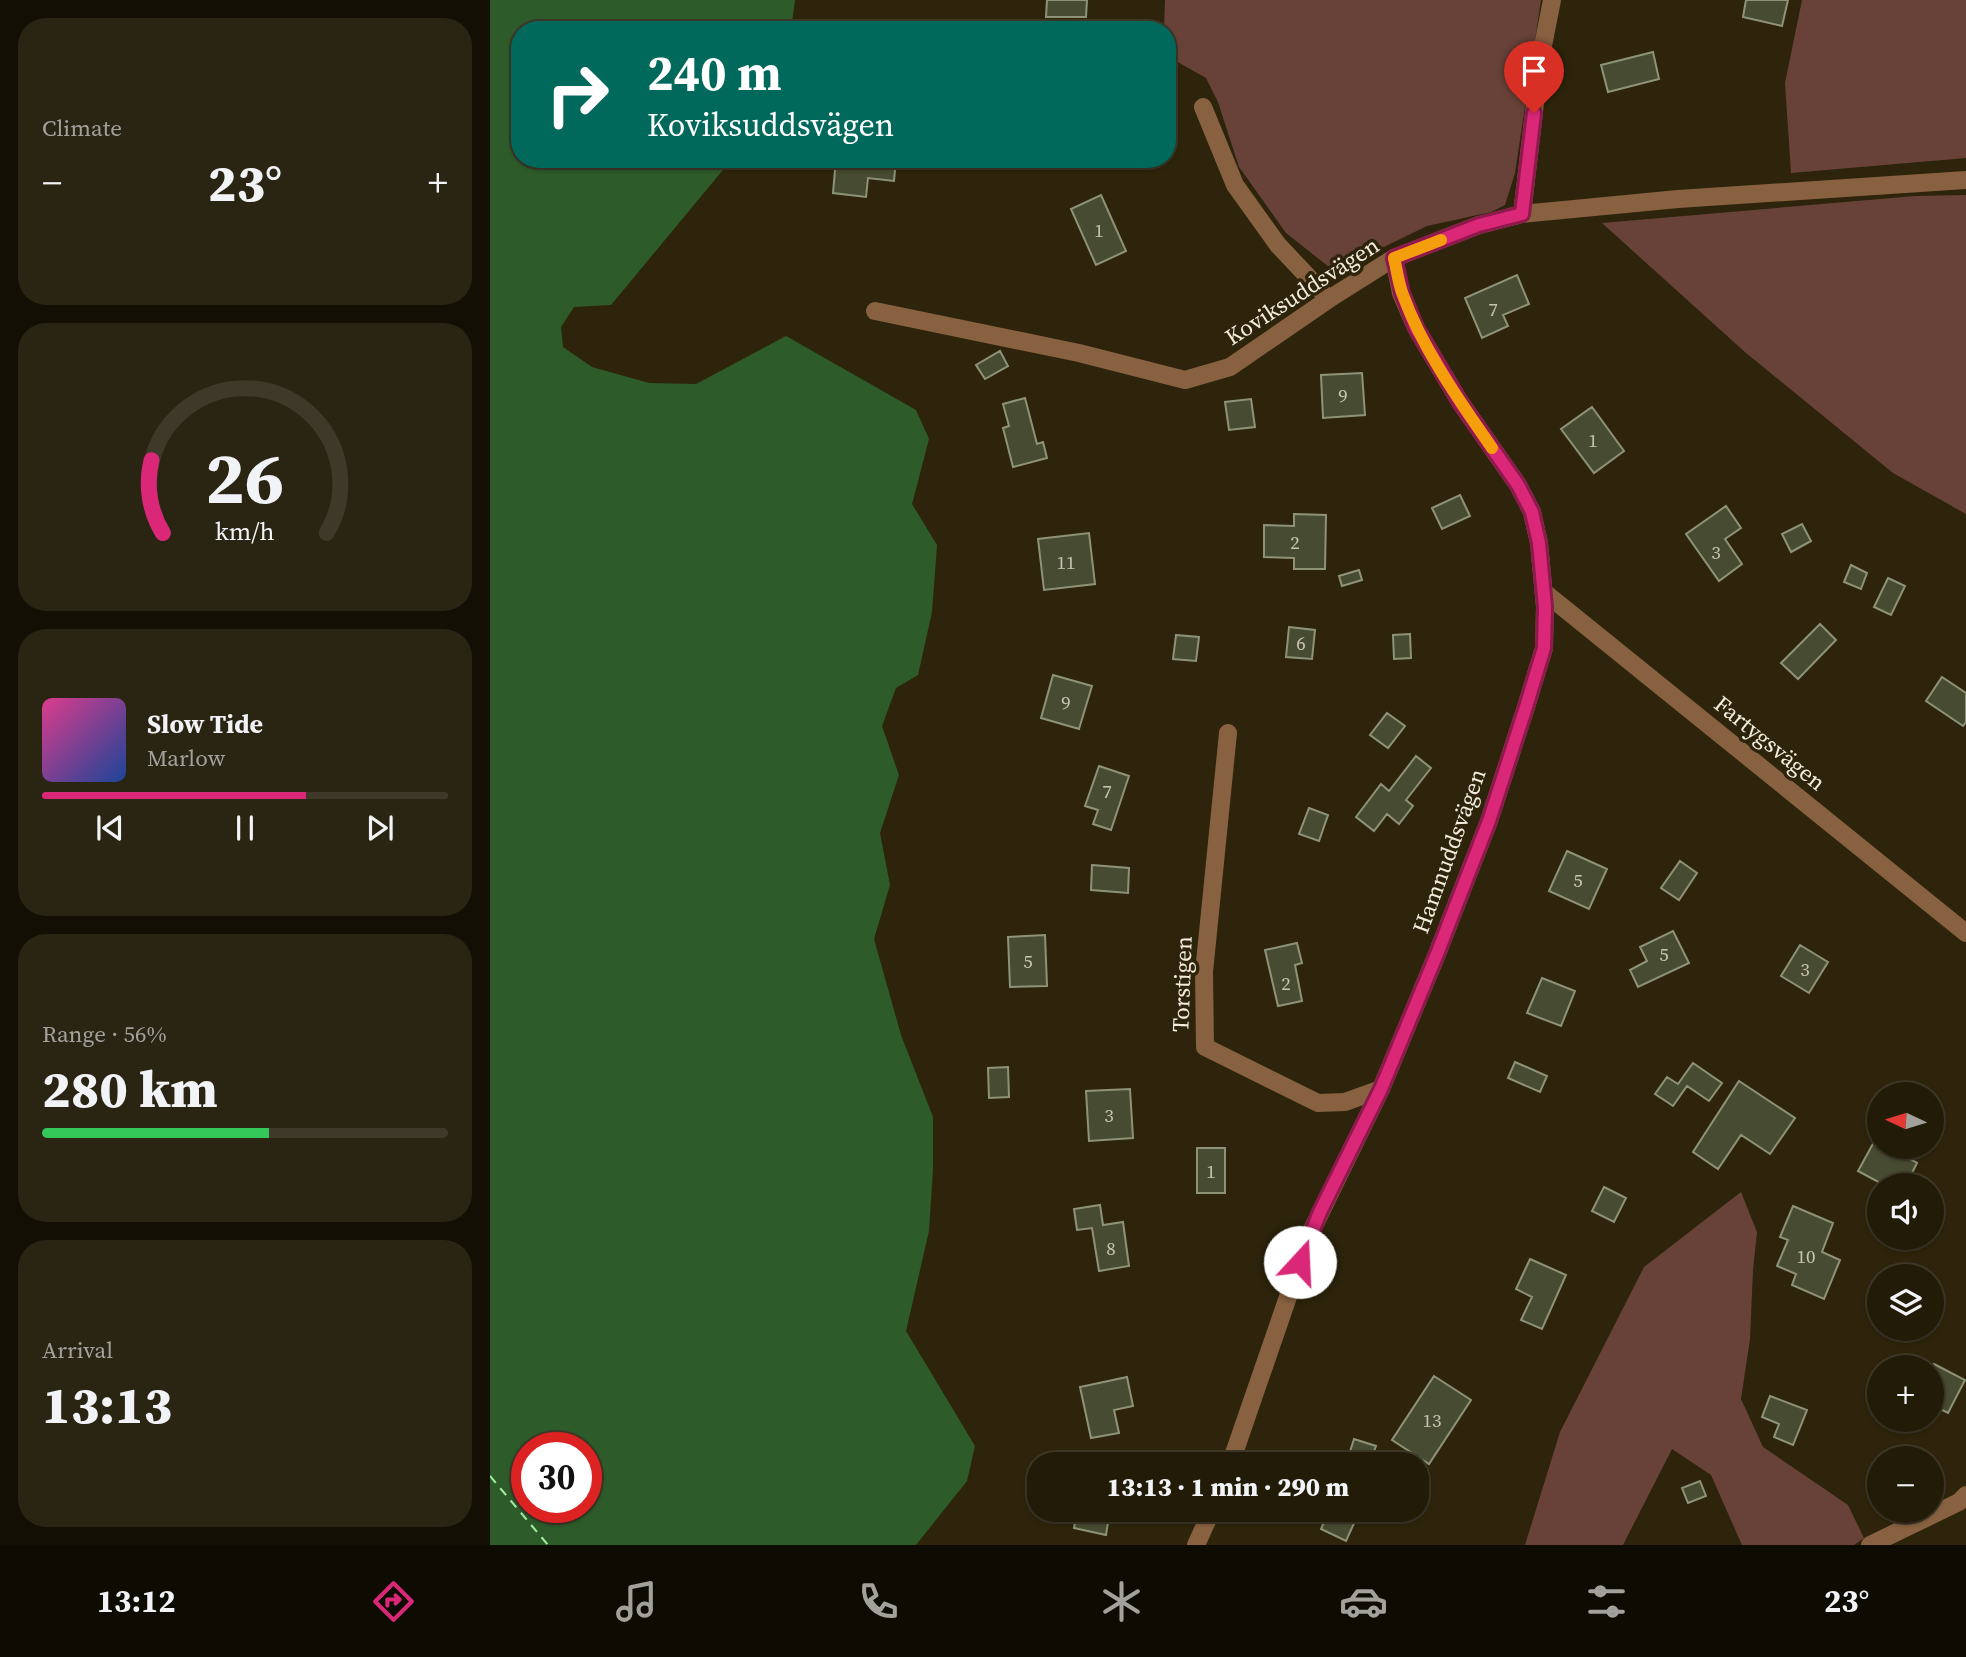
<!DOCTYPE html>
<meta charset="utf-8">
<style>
:root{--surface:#221b08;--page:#2a2412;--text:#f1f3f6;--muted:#a2a19c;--line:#3f3929;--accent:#db2777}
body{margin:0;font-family:"Source Serif 4",serif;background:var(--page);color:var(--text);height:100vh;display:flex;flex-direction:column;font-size:26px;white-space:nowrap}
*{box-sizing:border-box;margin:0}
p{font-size:23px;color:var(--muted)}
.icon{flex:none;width:38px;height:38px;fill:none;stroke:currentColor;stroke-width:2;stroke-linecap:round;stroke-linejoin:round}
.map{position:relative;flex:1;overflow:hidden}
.side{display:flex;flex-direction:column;gap:18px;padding:18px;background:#130f04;width:490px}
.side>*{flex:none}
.hud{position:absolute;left:21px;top:21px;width:665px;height:147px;border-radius:28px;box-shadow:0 2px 5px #0004,0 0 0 2px var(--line);background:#00695c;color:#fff;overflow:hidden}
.needle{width:46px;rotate:274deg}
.fabs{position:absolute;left:1377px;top:1082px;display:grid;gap:14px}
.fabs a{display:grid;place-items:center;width:77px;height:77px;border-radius:50%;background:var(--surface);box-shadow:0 2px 5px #0004,0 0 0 2px var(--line);font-size:35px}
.speed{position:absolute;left:21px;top:1432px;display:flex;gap:14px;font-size:35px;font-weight:700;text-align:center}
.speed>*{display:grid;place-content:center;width:91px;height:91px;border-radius:50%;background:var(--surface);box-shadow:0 2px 5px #0004,0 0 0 2px var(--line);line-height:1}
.speed .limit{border:10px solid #d22;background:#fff;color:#111}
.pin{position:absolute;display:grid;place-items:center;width:60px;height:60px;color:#fff;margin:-72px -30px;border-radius:50% 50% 50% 0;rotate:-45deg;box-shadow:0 0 7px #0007}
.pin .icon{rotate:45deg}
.me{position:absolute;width:77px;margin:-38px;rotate:20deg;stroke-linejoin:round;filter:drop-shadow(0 0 5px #0008)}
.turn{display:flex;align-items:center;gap:24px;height:147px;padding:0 21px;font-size:32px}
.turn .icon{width:91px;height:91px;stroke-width:2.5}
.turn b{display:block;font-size:49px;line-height:60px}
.big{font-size:52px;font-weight:800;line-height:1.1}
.side .tile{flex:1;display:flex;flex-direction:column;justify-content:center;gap:10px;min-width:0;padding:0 24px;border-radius:28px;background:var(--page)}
.side .dial{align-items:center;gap:0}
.dial svg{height:182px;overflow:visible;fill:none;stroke:var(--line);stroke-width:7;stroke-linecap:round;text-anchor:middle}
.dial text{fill:var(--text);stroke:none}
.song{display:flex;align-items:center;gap:21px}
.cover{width:84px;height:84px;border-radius:10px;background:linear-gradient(135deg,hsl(330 70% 55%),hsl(220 70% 35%))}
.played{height:7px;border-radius:4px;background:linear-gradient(90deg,var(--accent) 65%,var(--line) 65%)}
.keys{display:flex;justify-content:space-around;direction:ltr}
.heat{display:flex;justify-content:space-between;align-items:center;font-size:38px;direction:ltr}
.charge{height:10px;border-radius:5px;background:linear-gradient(90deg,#34c759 56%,var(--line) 0)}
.trip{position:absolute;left:537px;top:1452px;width:402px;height:70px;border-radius:28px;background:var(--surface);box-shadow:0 2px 5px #0004,0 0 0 2px var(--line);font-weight:800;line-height:70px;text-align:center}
.tab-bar{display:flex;height:112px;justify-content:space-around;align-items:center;background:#0e0b03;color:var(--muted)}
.tab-bar .icon{width:49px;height:49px}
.tab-bar .selected{color:var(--accent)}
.tab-bar b{font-size:32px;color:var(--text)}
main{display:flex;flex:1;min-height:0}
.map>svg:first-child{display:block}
.green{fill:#684239}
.water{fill:#2d5c2a;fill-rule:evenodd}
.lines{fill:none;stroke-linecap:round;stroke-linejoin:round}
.ferry{stroke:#a6eca0;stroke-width:2;stroke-dasharray:9 7;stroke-linecap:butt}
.building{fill:#474b31;stroke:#8e9377;stroke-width:2}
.street{stroke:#886140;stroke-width:18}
.route-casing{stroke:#8e194d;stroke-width:18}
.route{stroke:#db2777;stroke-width:12}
.slow{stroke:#f59e0b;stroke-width:12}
.labels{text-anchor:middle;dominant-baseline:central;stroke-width:7;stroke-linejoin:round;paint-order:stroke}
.number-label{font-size:19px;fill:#c8c4b3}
.street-label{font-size:23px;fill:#f3edde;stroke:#2d240b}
</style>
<main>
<section class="side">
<div class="tile"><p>Climate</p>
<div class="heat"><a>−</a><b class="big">23°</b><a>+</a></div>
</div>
<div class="tile dial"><svg viewBox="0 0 100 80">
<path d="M14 69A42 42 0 1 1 86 69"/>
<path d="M14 69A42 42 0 0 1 9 37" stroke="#db2777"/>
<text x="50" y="56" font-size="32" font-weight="700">26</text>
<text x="50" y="72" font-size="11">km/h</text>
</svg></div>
<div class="tile">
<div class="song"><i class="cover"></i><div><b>Slow Tide</b><p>Marlow</p></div></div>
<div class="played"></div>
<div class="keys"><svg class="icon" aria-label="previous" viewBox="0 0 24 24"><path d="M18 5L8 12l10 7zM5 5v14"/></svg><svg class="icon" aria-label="pause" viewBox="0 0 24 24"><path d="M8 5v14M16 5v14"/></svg><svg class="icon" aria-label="next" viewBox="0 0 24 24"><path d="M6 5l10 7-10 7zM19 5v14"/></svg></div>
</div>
<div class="tile"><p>Range · 56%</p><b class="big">280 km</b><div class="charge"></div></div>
<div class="tile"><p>Arrival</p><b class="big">13:13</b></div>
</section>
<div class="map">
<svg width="1476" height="1545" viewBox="0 0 1476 1545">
<rect width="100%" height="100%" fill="#2d240b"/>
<path class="green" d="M675,0H1051L1025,173L1015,205L1001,212L937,226L865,261L839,267L796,233L749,167L728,102L716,78L677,56V30H674Z
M1312,0H1476V158L1301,173L1295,83Z
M1476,195V514L1403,473L1256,353L1112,223L1425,196Z
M1251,1192L1267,1232L1263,1270L1260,1339L1251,1399L1273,1447L1358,1505L1374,1538L1364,1545H1252L1221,1475L1182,1449L1133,1545H1035L1070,1432L1154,1267Z"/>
<path class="water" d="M0,0H305L301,30H30V159H242L121,305L84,307L71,327L73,347L102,367L159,383L206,384L296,336L426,410L439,439L422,504L447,545L442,612L428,675L406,688L392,726L409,775L390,833L400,885L384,939L411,1035L443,1117V1169L439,1231L416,1331L485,1446L477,1481L426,1545H0ZM37,1447H96V1507H37Z"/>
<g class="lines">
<path class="ferry" d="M0,1476L58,1545"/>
</g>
<path class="building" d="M557,0H597L596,17H556Z
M1256,0H1298L1292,26L1253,17Z
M1163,52L1169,79L1118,92L1111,65Z
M346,159H406L404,181L378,178L376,197L343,193Z
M611,195L636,251L606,265L581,209Z
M1027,275L1039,304L1013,315L1018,326L992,338L975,298Z
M510,351L518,366L495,379L486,365Z
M872,373L875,415L833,418L831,375Z
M535,398L547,444L553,442L557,458L523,467L513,428L519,426L513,404Z
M761,399L765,427L739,430L735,402Z
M1102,407L1134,451L1104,473L1071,429Z
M970,495L980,516L952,529L942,508Z
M1236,506L1251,528L1235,539L1252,564L1229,581L1196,534Z
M804,514L836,515L835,569H804V558L774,557V525L804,526Z
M1312,524L1321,541L1301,552L1292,534Z
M599,533L605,584L554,590L548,539Z
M1361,565L1377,573L1371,589L1354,582Z
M869,570L872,580L852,586L849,576Z
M1398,578L1415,586L1401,615L1384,607Z
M1330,624L1346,640L1308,679L1291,663Z
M799,627L825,630L822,659L796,657Z
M920,634L921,658L904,659L903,635Z
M686,635L709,637L706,661L683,659Z
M563,675L602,686L589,729L551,718Z
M1452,677L1476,693V722L1473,726L1436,701Z
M897,713L915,726L898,748L880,735Z
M926,756L941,768L916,800L923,806L909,824L897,814L884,831L866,817L891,784L899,791Z
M609,766L639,776L621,830L603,824L608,810L595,806Z
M819,808L838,815L829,841L809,834Z
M1077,851L1117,869L1099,909L1059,891Z
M1190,861L1207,873L1189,900L1171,888Z
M602,865L639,868L638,893L601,890Z
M1183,931L1199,963L1148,987L1140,970L1157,961L1150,947Z
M555,935L557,986L520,987L518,937Z
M807,943L812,963L805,965L812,1001L788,1006L775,950Z
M1310,945L1338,962L1319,993L1291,976Z
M1052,978L1085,991L1071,1026L1037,1013Z
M1025,1062L1057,1076L1050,1092L1018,1078Z
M1203,1063L1232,1083L1219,1101L1197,1086L1183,1106L1165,1094L1177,1077L1188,1084Z
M518,1067L519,1097L499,1098L498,1068Z
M1249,1081L1305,1118L1280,1154L1251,1135L1228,1169L1203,1152Z
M640,1089L643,1138L599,1141L596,1091Z
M1385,1140L1390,1142V1146H1397L1427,1163L1416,1185H1394L1368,1171Z
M707,1148H735V1193H707Z
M1114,1187L1136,1198L1124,1222L1102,1211Z
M610,1205L613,1225L633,1222L639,1266L609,1271L602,1228L587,1230L584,1209Z
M1303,1206L1343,1223L1332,1252L1350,1260L1334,1299L1302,1285L1306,1274L1287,1266L1298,1240L1290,1237Z
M1040,1259L1076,1275L1052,1329L1031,1320L1042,1297L1026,1289Z
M1444,1364L1475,1380L1458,1413L1442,1405V1368Z
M944,1376L981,1400L939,1464L902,1440Z
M637,1377L643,1406L624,1410L629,1433L601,1438L590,1387Z
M1280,1396L1317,1410L1303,1445L1284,1437L1289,1424L1272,1417Z
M864,1439L886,1446L879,1465L856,1464Z
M1210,1481L1216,1496L1198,1503L1192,1488Z
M587,1510H620L616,1535L584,1528Z
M839,1510H870L856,1541L831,1529Z"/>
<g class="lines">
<path class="street" d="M713,107L745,185L788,245L839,299
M1032,214L1050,61L1062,0
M385,311L589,353L695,380L740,367L839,299L904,258L989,225L1032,214L1188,199L1476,180
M1054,592L1476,933
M738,733L714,972L715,1047L828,1103L855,1102L891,1089
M740,1465L819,1236L891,1089L947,954L999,821L1036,707L1054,648L1055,607L1049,543L1042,512L1028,485L970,402L926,328L911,293L904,258
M706,1545L722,1510
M1380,1545L1469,1502L1476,1495"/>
</g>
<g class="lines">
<defs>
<path id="route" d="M810,1262L830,1212L891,1089L947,954L999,821L1036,707L1054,648L1055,607L1049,543L1042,512L1028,485L970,402L926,328L912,293L904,258L989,225L1032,214L1044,113"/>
</defs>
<use href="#route" class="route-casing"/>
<use href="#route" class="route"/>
<path class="slow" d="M951,240L904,258C907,270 908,283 913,295C933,350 969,400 1002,448"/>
</g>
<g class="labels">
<g class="number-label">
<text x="609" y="230">1</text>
<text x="1003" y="309">7</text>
<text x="853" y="395">9</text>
<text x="1103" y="440">1</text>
<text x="805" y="542">2</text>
<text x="1226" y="552">3</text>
<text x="576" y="562">11</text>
<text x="811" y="643">6</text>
<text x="576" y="702">9</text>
<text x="617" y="791">7</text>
<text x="1088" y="880">5</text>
<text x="1174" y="954">5</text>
<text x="538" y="961">5</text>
<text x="1315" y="969">3</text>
<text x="796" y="983">2</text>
<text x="619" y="1115">3</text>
<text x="721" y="1171">1</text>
<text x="621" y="1248">8</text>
<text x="1316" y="1256">10</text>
<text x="942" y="1420">13</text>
</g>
<g class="street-label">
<text transform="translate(812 291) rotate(-33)">Koviksuddsvägen</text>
<text transform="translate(1280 743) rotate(39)">Fartygsvägen</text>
<text transform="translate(959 851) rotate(-70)">Hamnuddsvägen</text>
<text transform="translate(692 984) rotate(-88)">Torstigen</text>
</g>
</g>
</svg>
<div class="fabs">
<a><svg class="needle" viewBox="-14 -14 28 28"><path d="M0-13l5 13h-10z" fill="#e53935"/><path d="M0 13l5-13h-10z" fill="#a2a19c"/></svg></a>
<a><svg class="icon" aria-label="sound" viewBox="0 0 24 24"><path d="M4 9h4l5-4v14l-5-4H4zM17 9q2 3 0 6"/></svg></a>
<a><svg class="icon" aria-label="layers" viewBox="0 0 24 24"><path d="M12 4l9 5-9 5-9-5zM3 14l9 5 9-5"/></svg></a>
<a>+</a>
<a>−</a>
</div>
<div class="speed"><div class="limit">30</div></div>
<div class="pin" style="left:1044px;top:113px;background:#d93025"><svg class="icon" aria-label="arrive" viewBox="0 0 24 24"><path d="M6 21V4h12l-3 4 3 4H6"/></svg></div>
<svg class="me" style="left:810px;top:1262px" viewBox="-20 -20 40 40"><circle r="19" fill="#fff"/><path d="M0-13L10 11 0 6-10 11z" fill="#db2777"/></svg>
<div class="trip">13:13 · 1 min · 290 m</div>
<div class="hud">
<div class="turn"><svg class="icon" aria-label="right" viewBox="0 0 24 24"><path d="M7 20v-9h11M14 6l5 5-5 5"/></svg><div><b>240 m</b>Koviksuddsvägen</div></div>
</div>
</div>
</main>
<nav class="tab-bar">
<b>13:12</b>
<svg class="icon selected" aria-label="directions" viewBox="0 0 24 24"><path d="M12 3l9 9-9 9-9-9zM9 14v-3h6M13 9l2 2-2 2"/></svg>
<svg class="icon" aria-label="music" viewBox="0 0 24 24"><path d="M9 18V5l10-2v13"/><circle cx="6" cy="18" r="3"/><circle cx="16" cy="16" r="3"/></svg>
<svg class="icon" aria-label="phone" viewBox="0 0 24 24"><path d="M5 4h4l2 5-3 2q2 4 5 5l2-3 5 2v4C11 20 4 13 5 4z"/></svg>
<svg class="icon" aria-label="climate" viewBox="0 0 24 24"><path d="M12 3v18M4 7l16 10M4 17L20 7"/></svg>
<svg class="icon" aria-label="car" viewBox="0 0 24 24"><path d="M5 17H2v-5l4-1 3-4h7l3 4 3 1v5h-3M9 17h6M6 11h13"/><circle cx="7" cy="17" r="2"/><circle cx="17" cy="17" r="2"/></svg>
<svg class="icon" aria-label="filters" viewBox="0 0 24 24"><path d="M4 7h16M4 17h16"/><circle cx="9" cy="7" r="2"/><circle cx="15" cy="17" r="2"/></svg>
<b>23°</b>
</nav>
